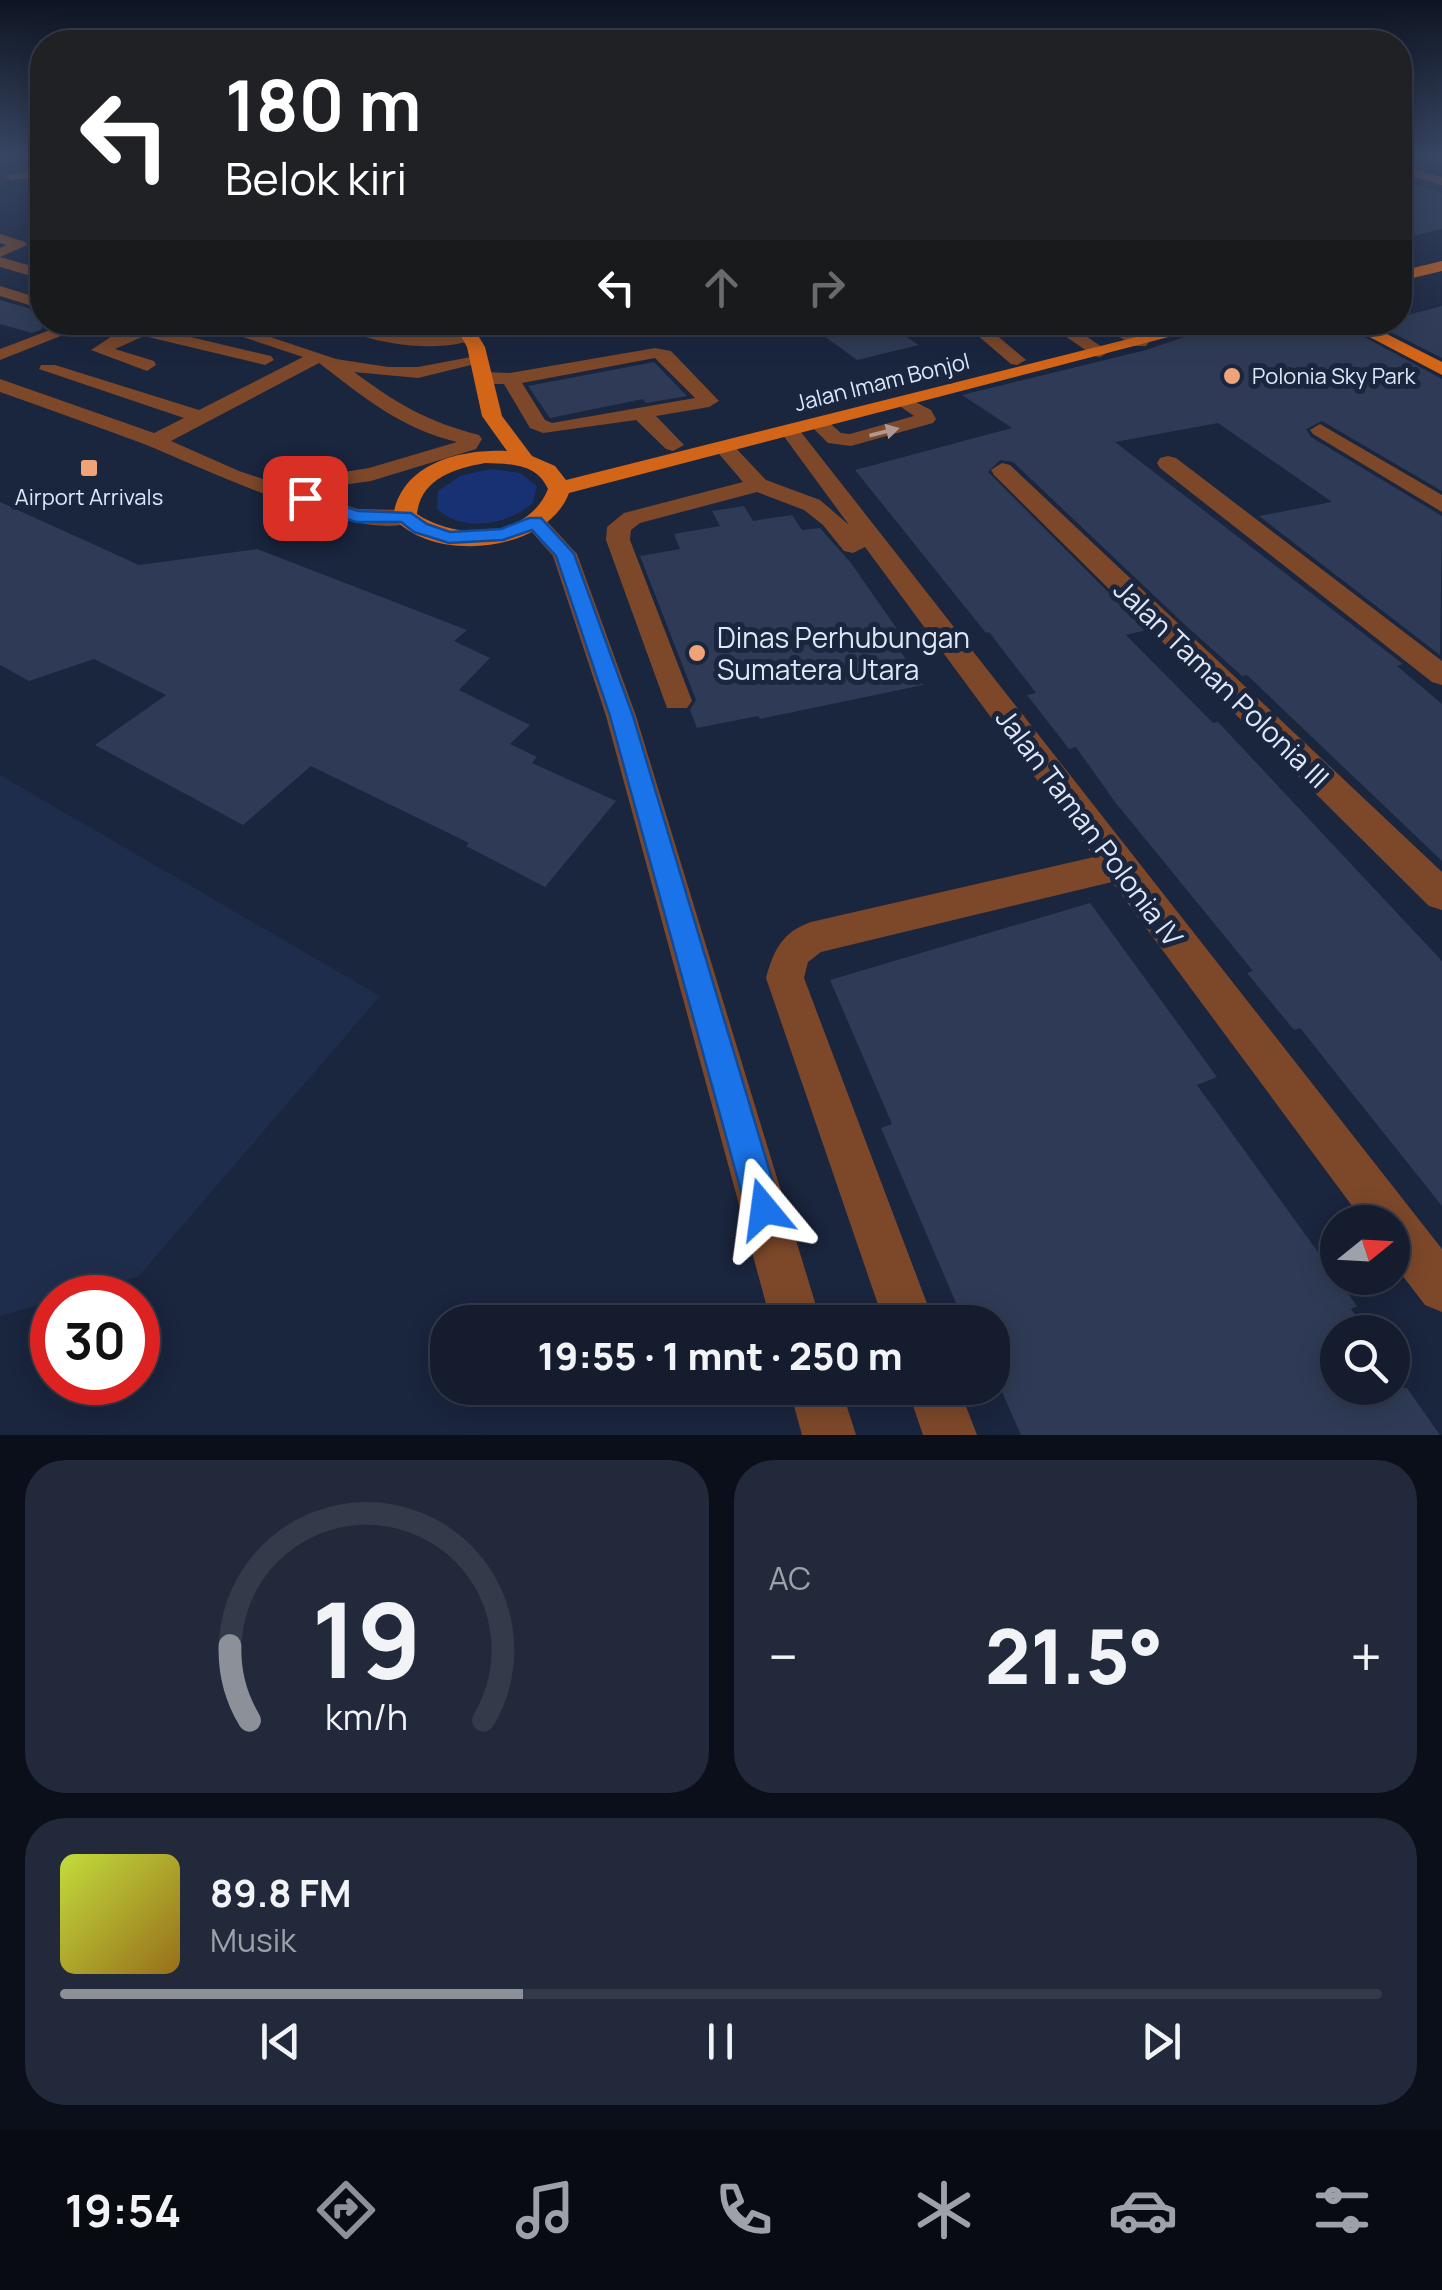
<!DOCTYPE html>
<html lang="id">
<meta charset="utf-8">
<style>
:root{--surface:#141c2e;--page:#21293a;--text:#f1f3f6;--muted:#9da1aa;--line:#333a4a;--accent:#8c9099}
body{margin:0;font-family:Manrope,sans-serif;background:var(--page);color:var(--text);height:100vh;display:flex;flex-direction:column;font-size:38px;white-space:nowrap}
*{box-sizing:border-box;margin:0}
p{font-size:32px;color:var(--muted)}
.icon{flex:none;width:55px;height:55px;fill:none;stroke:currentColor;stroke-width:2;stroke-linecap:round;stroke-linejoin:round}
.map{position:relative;height:1435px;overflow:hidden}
.panel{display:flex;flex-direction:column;gap:25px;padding:25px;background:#0b0f19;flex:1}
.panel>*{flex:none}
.hud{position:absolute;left:30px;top:30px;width:1382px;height:305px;border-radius:40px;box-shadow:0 5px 25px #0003,0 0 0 2px var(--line);background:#202124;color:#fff;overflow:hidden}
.needle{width:65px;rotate:72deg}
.controls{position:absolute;left:1320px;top:1205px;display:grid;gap:20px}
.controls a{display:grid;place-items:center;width:90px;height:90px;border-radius:50%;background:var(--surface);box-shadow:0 5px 25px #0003,0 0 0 2px var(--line);font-size:50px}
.speed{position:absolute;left:30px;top:1275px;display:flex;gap:20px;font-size:50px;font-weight:700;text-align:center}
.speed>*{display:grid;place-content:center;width:130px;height:130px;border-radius:50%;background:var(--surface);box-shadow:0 5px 25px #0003,0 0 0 2px var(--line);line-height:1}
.speed .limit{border:15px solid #d22;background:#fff;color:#111}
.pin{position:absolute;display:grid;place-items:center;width:85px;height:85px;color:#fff;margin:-42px;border-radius:20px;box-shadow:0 5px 15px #0006}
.me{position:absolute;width:110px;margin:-55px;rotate:344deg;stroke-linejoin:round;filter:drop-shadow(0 0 8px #0008)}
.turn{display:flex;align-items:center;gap:35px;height:210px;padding:0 30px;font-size:45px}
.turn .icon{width:130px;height:130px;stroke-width:2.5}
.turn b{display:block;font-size:70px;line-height:85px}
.lanes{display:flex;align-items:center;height:95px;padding:0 30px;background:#0003;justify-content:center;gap:50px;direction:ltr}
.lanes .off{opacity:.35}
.big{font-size:75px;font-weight:800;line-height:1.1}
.panel .tile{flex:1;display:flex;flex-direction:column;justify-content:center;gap:15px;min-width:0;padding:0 35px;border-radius:40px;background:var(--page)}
.panel .dial{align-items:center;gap:0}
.dial svg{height:260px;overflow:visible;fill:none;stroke:var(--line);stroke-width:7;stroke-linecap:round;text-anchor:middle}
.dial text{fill:var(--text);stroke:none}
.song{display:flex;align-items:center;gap:30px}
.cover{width:120px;height:120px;border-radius:15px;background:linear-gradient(135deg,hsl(70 70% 55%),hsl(40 70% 35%))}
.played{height:10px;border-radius:5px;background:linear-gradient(90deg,var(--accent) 35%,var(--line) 35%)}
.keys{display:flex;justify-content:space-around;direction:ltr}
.heat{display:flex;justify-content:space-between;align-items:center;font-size:55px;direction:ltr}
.panel .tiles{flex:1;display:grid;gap:25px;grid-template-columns:1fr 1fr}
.tile:last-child{grid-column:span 2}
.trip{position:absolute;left:430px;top:1305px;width:580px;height:100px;border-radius:40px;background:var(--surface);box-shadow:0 5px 25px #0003,0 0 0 2px var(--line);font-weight:800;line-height:100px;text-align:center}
.tab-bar{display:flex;height:160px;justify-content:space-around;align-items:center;background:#080b12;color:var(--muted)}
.tab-bar .icon{width:70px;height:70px}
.tab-bar .current{color:var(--accent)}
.tab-bar b{font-size:45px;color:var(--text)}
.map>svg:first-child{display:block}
.built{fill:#1f2d4c}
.green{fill:#183172}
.building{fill:#2f3b56}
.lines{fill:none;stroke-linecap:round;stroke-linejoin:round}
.minor{fill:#7d482a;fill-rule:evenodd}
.major{fill:#d36519;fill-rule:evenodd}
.oneway{fill:#ae9891}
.route{fill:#1a73e8;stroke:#114b97;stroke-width:2.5}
.poi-dot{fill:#f0a279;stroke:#1a253e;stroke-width:4}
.labels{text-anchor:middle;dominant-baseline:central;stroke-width:10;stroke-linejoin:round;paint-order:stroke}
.far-poi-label{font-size:22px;fill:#dee7f8;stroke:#1a253e;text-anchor:start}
.far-street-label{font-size:22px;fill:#dee7f8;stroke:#1a253e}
.poi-label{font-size:28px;fill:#dee7f8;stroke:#1a253e;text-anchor:start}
.street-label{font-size:28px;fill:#dee7f8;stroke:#1a253e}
</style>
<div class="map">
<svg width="1442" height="1435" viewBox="0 0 1442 1435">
<rect width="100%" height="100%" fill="#1a253e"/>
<path class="built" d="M0,775L380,996L138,1277L67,1297L52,1298V1301L0,1316Z"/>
<path class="green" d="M491,469L520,473L537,486L533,503C507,525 463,533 437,509L438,491L460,476Z"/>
<path class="building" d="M1400,181L1442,193V229L1400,239Z
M0,300L42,312V329L32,333L0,324Z
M1442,306V358L1375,324L1400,322V317Z
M1229,322H1337L1442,379V491L1322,421L1306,429L1311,437L1442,516L1440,655L1259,516L1332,502L1218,423L1115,442L1403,664L1397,666L1442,704V861L1247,675L1242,676L1182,622L1013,462L1000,460L988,472L1146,630L1126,635L1213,723L1218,722L1442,961V1206L1300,1028L1294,1030L1247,973L1253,971L1115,802L1076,747L1069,749L1027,695L1036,693L989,632L986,633L855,470L1012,428L962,395L1146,350Z
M885,323L919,345L857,360L824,336Z
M654,362L687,396L646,403L643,399L550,418L528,386Z
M0,502L139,565L257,549L467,630L454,641L490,658L459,690L530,725L510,744L537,757L532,763L616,801L545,887L466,846L469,843L311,766L243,825L95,745L166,695L94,659L29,681L0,665Z
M744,506L753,521L792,515L802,530L820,528L851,563L897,629L887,631L923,685L760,719L758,716L697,728L690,710L696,700L640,556L680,549L674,534L720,526L712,511Z
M1090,903L1217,1077L1197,1085L1357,1306L1351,1309L1368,1332H1338V1388H1407L1440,1435H1021L992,1369V1322H973L966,1307L959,1310L881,1128L892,1124L830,980Z"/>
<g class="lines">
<path class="minor" d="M1400,165L1442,177V185L1400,173Z
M42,169V177L11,180L5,176Z
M0,234L25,242L27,245L0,257V248L7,245L0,243Z
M0,257L42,269V279L0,267Z
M0,286L42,299V309L0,296Z
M71,322H96L0,360V349Z
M198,322H226L336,359L388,367H418L471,357V365L418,378L354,372C397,404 428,422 479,435L482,439L476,449L371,481L300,491L358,509L405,510L417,517C382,555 188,461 144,444C96,426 48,409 0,392V379L154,433L184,418L39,369L41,365H55L199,410L303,357ZM319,363C363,397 402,429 457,442L369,468L275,483L239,471L171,441Z
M334,322H356L377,331L405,334L472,330L481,335C452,356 361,345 334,322Z
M962,322H981L1026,360L1017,365L1011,364Z
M1045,322H1066L1109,352L1100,357L1094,356Z
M1096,322H1118L1149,342L1146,346H1134Z
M144,326L271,356L274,360L265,365L144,336L115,349L154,361L156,365L147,371L91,350L121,330Z
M655,348L671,351L719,401L709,407L656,416L684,445L673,451L666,449L636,420L543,433L530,428L504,384H483L474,378L483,372L510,373ZM655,358L695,398L552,423L545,420L522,383Z
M904,396L931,410L936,419L933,423L851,446L828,443L808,423L811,419H825L841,433L850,434L914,416L894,402Z
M1320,424L1442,495V512L1313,434L1310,430Z
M790,425L797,427L1442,1249V1312L1425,1305L1392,1262V1222H1364L1112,882L821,952L808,962L804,978L934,1322H884L766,978C774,950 782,932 811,922L1094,857L865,547L853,553L844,551L823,525L804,510L757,492L640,523L631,530L630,540L692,701L687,708H667L606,540L607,527L624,513L743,482L714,448L725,442L732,444L766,480L820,500L849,525L780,431Z
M1168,456L1176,458L1442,661V685L1432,682L1160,468L1157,463L1160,458Z
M1002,463L1010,465L1442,872V910L1429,906L994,475L991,470Z
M535,515L543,517L577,554L636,716L821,1322H771L606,716L553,556L523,522Z
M789,1388H841L856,1435H802Z
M907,1388H959L977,1435H923Z"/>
<path class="major" d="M1442,261V271L1400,281V271Z
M453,322H470L485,347L502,416L532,456L555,466L566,480L1196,322H1226L569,493C547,553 432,564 393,517C401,463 460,449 507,451L482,416L467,347ZM485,463C510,464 537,463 548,489C528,539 457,541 417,514C421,479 453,469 485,463Z
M1341,322H1363L1442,362V375Z"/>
</g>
<defs><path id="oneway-solid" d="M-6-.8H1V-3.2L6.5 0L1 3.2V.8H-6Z" transform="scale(2.5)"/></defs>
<use class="oneway" href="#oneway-solid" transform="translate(884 432) rotate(-14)"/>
<linearGradient id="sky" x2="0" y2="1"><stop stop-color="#0e1422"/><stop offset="0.44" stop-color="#384663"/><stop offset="1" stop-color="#384663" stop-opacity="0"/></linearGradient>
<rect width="1442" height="354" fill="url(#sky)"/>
<path class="route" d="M305,493L358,511L411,513L427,524L450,532L501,529L529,518H541L574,554L633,716L781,1209L776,1221L764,1226L751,1221L746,1209L610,716L556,556L532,530L503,540L449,543L414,532L401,522H356L299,502L296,498Z"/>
<g class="poi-dot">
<circle cx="1232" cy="376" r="10"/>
<rect x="79" y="458" width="20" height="20" rx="5"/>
<circle cx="697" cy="653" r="10"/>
</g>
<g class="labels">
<g class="far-poi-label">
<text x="1252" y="376">Polonia Sky Park</text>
<text x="89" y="497" text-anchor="middle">Airport Arrivals</text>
</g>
<g class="far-street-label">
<text transform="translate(882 382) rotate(-14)">Jalan Imam Bonjol</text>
</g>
<g class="poi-label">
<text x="717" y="637">Dinas Perhubungan<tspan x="717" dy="32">Sumatera Utara</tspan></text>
</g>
<g class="street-label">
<text transform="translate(1222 683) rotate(44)">Jalan Taman Polonia III</text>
<text transform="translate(1090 827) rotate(53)">Jalan Taman Polonia IV</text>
</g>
</g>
</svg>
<div class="controls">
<a><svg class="needle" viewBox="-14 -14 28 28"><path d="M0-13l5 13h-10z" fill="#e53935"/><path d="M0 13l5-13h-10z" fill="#9da1aa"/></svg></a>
<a><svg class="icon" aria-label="search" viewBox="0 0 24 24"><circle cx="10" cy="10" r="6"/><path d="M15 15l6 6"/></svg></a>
</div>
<div class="speed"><div class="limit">30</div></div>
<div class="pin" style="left:305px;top:498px;background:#d93025"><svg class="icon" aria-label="arrive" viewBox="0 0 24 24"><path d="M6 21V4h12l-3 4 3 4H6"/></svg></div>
<svg class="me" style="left:764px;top:1209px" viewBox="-20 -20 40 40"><path d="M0-17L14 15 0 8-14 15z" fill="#1a73e8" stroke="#fff" stroke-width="4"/></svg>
<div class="trip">19:55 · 1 mnt · 250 m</div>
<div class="hud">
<div class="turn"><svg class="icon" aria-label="left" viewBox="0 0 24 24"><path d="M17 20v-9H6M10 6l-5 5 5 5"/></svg><div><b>180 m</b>Belok kiri</div></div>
<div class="lanes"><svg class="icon" aria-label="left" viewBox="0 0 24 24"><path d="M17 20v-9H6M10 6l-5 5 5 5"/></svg><svg class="icon off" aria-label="ahead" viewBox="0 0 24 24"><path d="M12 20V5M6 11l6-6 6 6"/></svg><svg class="icon off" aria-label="right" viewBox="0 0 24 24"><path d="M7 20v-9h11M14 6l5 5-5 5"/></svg></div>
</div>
</div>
<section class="panel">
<div class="tiles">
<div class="tile dial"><svg viewBox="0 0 100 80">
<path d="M14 69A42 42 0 1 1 86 69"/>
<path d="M14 69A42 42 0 0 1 8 46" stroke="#8c9099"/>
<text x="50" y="56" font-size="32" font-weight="700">19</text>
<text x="50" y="72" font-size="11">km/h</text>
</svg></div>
<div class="tile"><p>AC</p>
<div class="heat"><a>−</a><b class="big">21.5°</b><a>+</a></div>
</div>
<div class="tile">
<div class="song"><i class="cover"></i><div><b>89.8 FM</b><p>Musik</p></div></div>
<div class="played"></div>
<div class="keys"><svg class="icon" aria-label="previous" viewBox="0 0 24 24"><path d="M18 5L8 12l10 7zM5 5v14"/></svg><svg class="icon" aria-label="pause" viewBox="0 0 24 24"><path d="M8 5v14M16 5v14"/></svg><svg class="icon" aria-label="next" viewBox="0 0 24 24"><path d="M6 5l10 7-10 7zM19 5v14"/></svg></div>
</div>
</div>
</section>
<nav class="tab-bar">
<b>19:54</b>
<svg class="icon current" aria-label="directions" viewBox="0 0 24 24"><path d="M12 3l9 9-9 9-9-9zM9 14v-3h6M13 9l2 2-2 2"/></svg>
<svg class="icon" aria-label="music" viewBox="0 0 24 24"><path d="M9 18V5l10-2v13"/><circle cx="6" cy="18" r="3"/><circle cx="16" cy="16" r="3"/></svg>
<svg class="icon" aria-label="phone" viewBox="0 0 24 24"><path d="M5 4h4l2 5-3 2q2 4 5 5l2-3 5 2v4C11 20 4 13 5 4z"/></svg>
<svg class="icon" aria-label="climate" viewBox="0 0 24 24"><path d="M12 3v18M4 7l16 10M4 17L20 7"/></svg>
<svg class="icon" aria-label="car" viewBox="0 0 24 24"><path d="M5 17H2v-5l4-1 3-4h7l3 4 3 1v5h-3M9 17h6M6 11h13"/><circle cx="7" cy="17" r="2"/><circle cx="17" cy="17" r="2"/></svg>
<svg class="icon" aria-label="filters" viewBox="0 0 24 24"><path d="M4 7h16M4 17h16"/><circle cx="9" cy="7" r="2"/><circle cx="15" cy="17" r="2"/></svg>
</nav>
